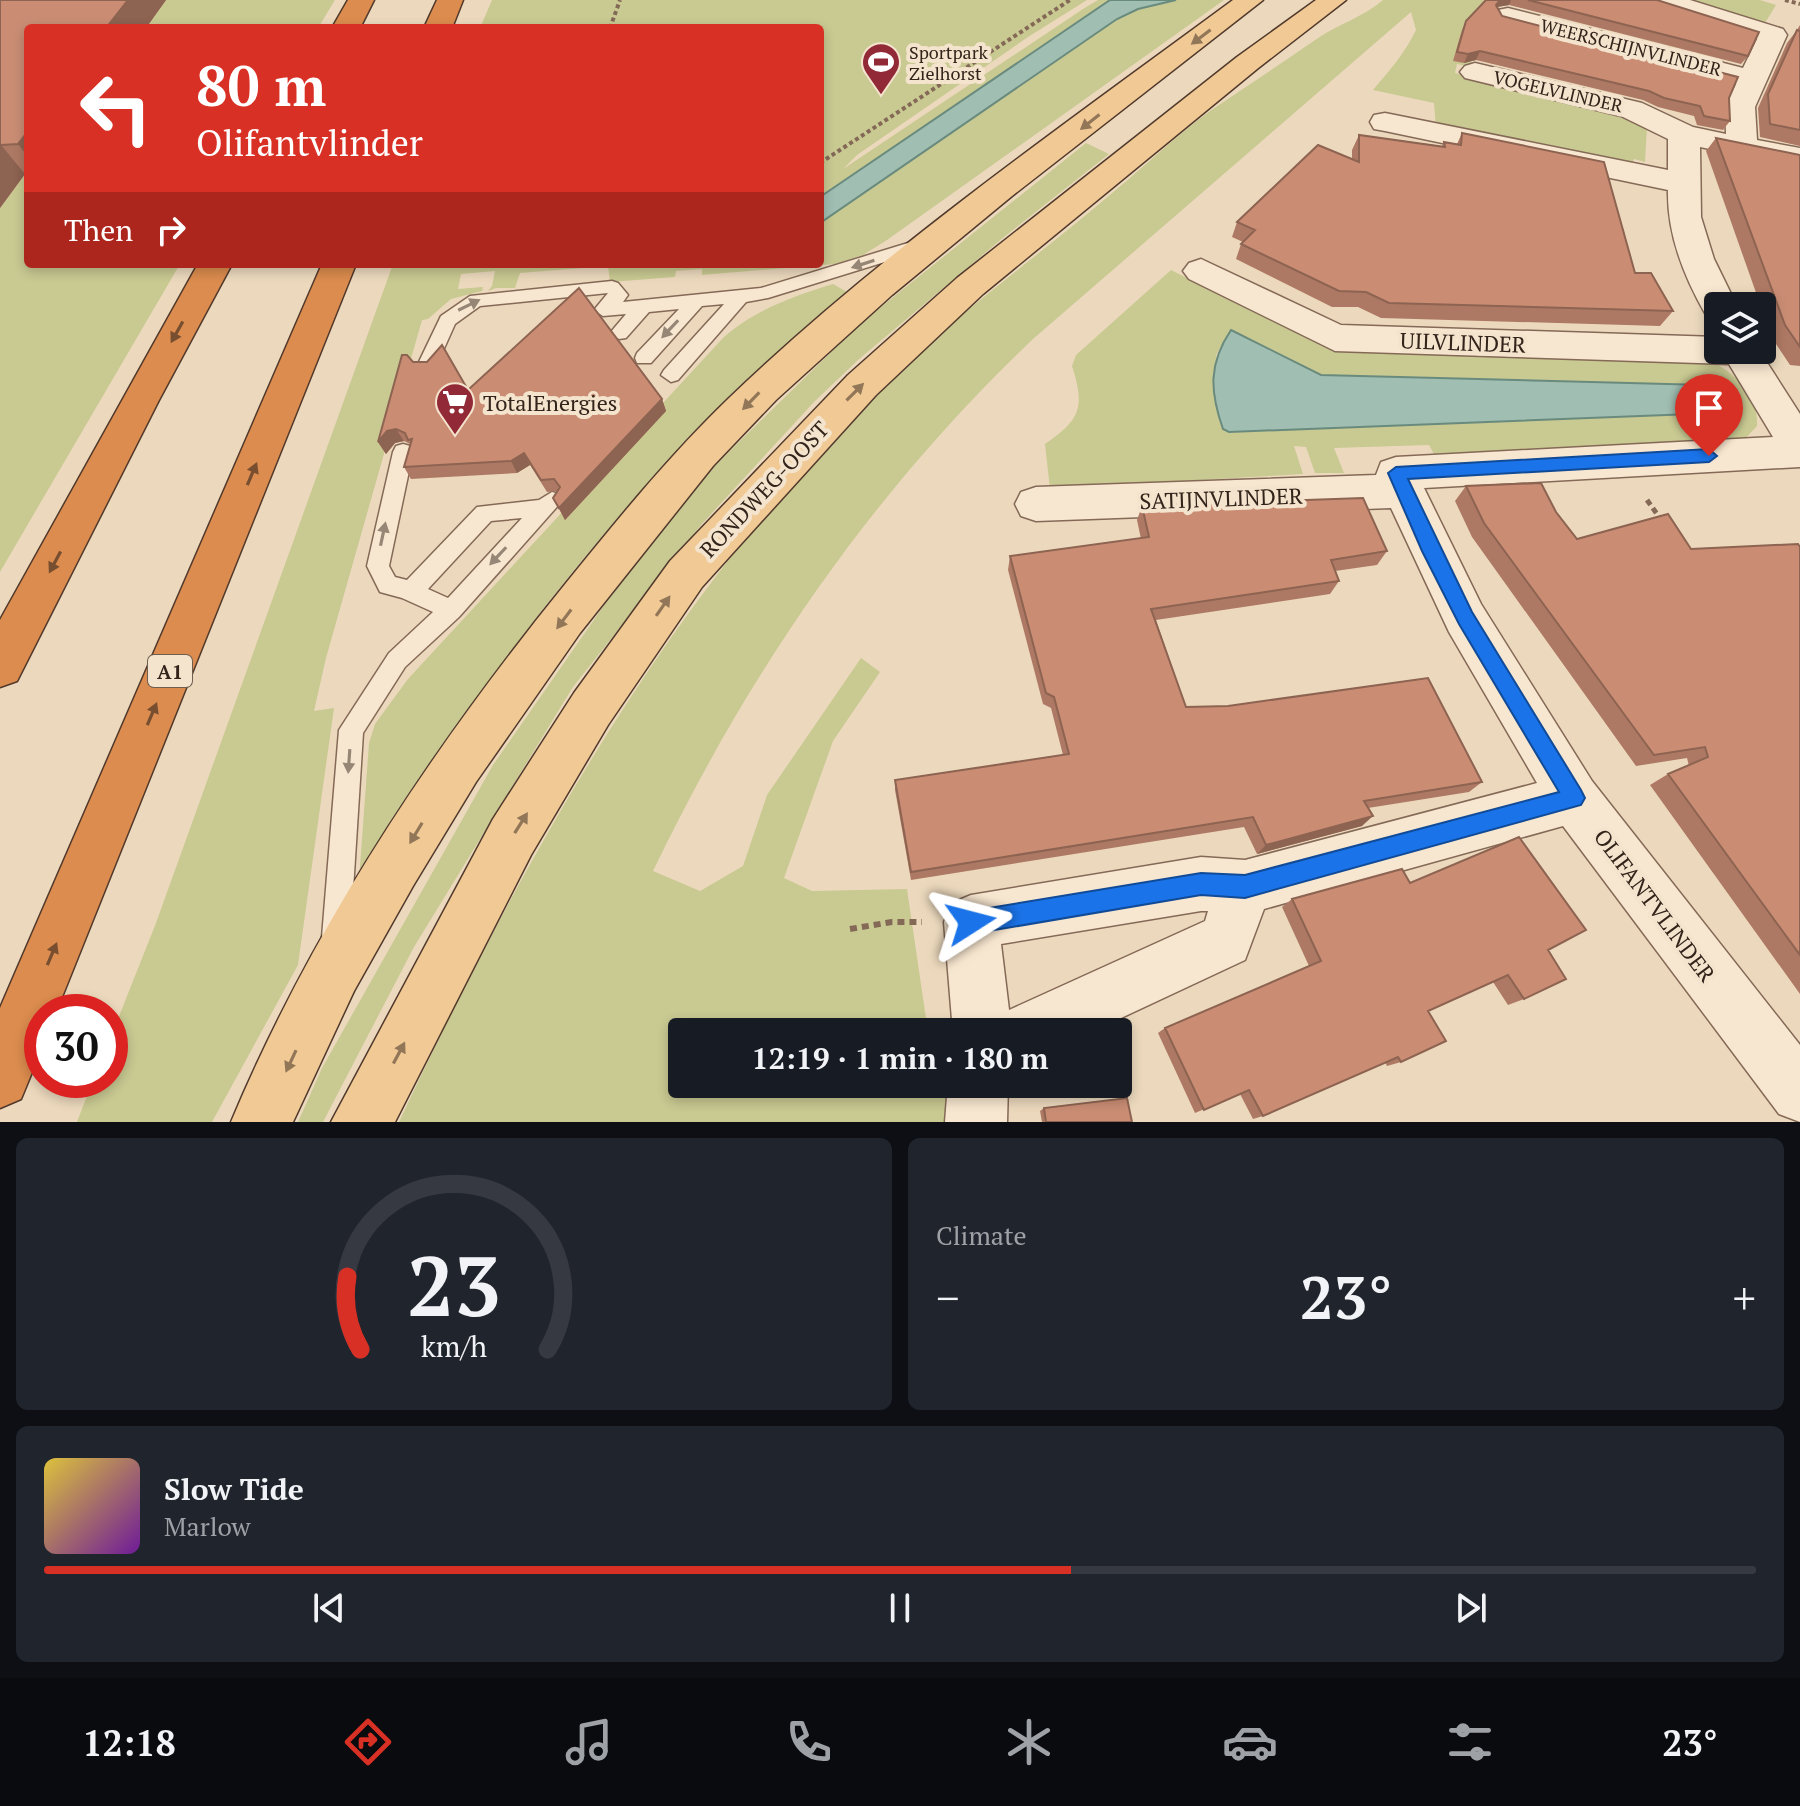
<!DOCTYPE html>
<meta charset="utf-8">
<style>
:root{--surface:#171b24;--page:#20242c;--text:#f1f3f6;--muted:#9ea1a6;--line:#363941;--accent:#d93025}
body{margin:0;font-family:"PT Serif",serif;background:var(--page);color:var(--text);height:100vh;display:flex;flex-direction:column;font-size:30px;white-space:nowrap}
*{box-sizing:border-box;margin:0}
p{font-size:26px;color:var(--muted)}
.icon{flex:none;width:44px;height:44px;fill:none;stroke:currentColor;stroke-width:2;stroke-linecap:round;stroke-linejoin:round}
.map{position:relative;height:1122px;overflow:hidden}
.side{display:flex;flex-direction:column;gap:16px;padding:16px;background:#0d0f14;flex:1}
.side>*{flex:none}
.top-card{position:absolute;left:24px;top:24px;width:800px;height:244px;border-radius:8px;box-shadow:0 4px 12px #0003;background:#d93025;color:#fff;overflow:hidden}
.buttons{position:absolute;left:1704px;top:292px;display:grid;gap:16px}
.buttons a{display:grid;place-items:center;width:72px;height:72px;border-radius:8px;background:var(--surface);box-shadow:0 4px 12px #0003;font-size:40px}
.speed{position:absolute;left:24px;top:994px;display:flex;gap:16px;font-size:40px;font-weight:700;text-align:center}
.speed>*{display:grid;place-content:center;width:104px;height:104px;border-radius:50%;background:var(--surface);box-shadow:0 4px 12px #0003;line-height:1}
.speed .limit{border:12px solid #d22;background:#fff;color:#111}
.pin{position:absolute;display:grid;place-items:center;width:68px;height:68px;color:#fff;margin:-82px -34px;border-radius:50% 50% 50% 0;rotate:-45deg;box-shadow:0 0 8px #0007}
.pin .icon{rotate:45deg}
.me{position:absolute;width:88px;margin:-44px;rotate:81deg;stroke-linejoin:round;filter:drop-shadow(0 0 6px #0008)}
.turn{display:flex;align-items:center;gap:28px;height:168px;padding:0 40px;font-size:36px}
.turn .icon{width:104px;height:104px;stroke-width:2.5}
.turn b{display:block;font-size:56px;line-height:68px}
.then{display:flex;align-items:center;height:76px;padding:0 40px;background:#0003;gap:16px;font-size:30px}
.big{font-size:60px;font-weight:700;line-height:1.1}
.side .widget{flex:1;display:flex;flex-direction:column;justify-content:center;gap:12px;min-width:0;padding:0 28px;border-radius:12px;background:var(--page)}
.side .dial{align-items:center;gap:0}
.dial svg{height:208px;overflow:visible;fill:none;stroke:var(--line);stroke-width:7;stroke-linecap:round;text-anchor:middle}
.dial text{fill:var(--text);stroke:none}
.song{display:flex;align-items:center;gap:24px}
.cover{width:96px;height:96px;border-radius:12px;background:linear-gradient(135deg,hsl(50 70% 55%),hsl(280 70% 35%))}
.played{height:8px;border-radius:4px;background:linear-gradient(90deg,var(--accent) 60%,var(--line) 60%)}
.keys{display:flex;justify-content:space-around;direction:ltr}
.heat{display:flex;justify-content:space-between;align-items:center;font-size:44px;direction:ltr}
.side .tiles{flex:1;display:grid;gap:16px;grid-template-columns:1fr 1fr}
.widget:last-child{grid-column:span 2}
.trip{position:absolute;left:668px;top:1018px;width:464px;height:80px;border-radius:8px;background:var(--surface);box-shadow:0 4px 12px #0003;font-weight:700;line-height:80px;text-align:center}
.dock{display:flex;height:128px;justify-content:space-around;align-items:center;background:#090b0e;color:var(--muted)}
.dock .icon{width:56px;height:56px}
.dock .selected{color:var(--accent)}
.dock b{font-size:36px;color:var(--text)}
.map>svg:first-child{display:block}
.green{fill:#c9c992;fill-rule:evenodd}
.water{fill:#a1beb2;stroke:#698b7e;stroke-width:2}
.lines{fill:none;stroke-linecap:round;stroke-linejoin:round}
.lane-casing{stroke:#846957;stroke-width:3}
.street-casing{stroke:#846957;stroke-width:3}
.primary-casing{stroke:#51392c;stroke-width:3}
.highway-casing{stroke:#51392c;stroke-width:3}
.path-far2{stroke:#846957;stroke-width:4;stroke-dasharray:4 3;stroke-linecap:butt}
.path-far1{stroke:#846957;stroke-width:5;stroke-dasharray:6 4;stroke-linecap:butt}
.path{stroke:#846957;stroke-width:6;stroke-dasharray:7 5;stroke-linecap:butt}
.lane{fill:#f8e7d0;fill-rule:evenodd}
.street{fill:#f8e7d0;fill-rule:evenodd}
.primary{fill:#f0c995;fill-rule:evenodd}
.highway{fill:#dc8c4e;fill-rule:evenodd}
.wall{fill:#ae7964}
.shaded-wall{fill:#8d6351}
.building{fill:#ca8d74;stroke:#8d6351;stroke-width:2}
.oneway{fill:#927658}
.oneway2{fill:#968676}
.oneway3{fill:#774e2f}
.route{fill:#1a73e8;stroke:#114b97;stroke-width:2}
.labels{text-anchor:middle;dominant-baseline:central;stroke-width:8;stroke-linejoin:round;paint-order:stroke}
.far-street-label{font-size:18px;fill:#33241b;stroke:#f4e4cd}
.far-poi-label{font-size:18px;fill:#33241b;stroke:#f4e4cd;text-anchor:start}
.shield{fill:#f4e4cd;stroke:#6d5e50;stroke-width:2}
.shield-label{font-size:20px;font-weight:bold;fill:#33241b}
.street-label{font-size:22px;fill:#33241b;stroke:#f4e4cd}
.poi-label{font-size:22px;fill:#33241b;stroke:#f4e4cd;text-anchor:start}
</style>
<div class="map">
<svg width="1800" height="1122" viewBox="0 0 1800 1122">
<rect width="100%" height="100%" fill="#ecd9bd"/>
<path class="green" d="M166,0H335L318,28H146Z
M492,0H1087L1028,37L857,155L843,169L1083,9L1098,0H1112L820,197V28H480Z
M1176,0H1224L887,240L863,255L835,264L702,275V269L676,271L675,277L610,282L608,266L520,273L515,288H496L488,291L492,286L495,271L461,274L458,289L483,287L482,291L451,299L428,319L422,320L326,658L314,711L334,708L298,965L212,1122H77L93,1080H110V1039L156,923L393,264H820V223L1117,19L1138,9Z
M1383,0H1502L1481,21L1470,67L1457,64L1455,73L1626,112L1647,127L1645,162L1634,159L1631,166L1436,128L1434,103L1373,90C1390,70 1405,53 1416,30L1411,12L1033,339C871,493 750,670 653,871L700,891L743,866L767,795L861,658L880,672L833,741L784,878L812,891L907,889L928,1032H682V1084H961L953,1122H399C540,822 714,517 974,305C1022,266 1070,229 1117,189C1147,164 1178,134 1210,111C1246,87 1282,63 1318,38C1339,24 1363,17 1383,0Z
M1691,0H1760L1776,5L1765,23Z
M1086,143L1109,154L1004,237L858,360L814,402L701,525L573,687L414,947L323,1122H298L322,1068L493,765L607,601L706,474L862,322Z
M25,174H28V264H180L0,572V208Z
M1171,270L1334,352L1338,347L1709,361C1735,371 1759,397 1757,426L1743,441L1435,456L1429,445L1334,448L1344,473H1315L1306,447L1294,446L1303,474L1050,489L1045,444C1081,419 1085,407 1072,366L1076,355ZM1231,330L1321,375L1705,385L1723,408L1718,413L1229,432L1216,355Z
M833,284L847,292C734,389 631,495 540,613C475,697 418,791 359,880L369,743L375,724L408,679L723,338C754,310 794,296 833,284Z"/>
<path class="water" d="M1110,0H1176L1138,9L1117,19L820,223V197Z
M1231,330L1321,375L1705,385L1714,390L1723,408L1718,413L1229,432L1223,429C1210,392 1208,364 1231,330Z"/>
<g class="lines">
<defs>
<path id="lane" d="M921,239L930,245L927,249L768,298L746,302L678,380L671,382L661,375L664,370L724,304L702,306L651,363H637L635,358L637,353L679,309L649,312L626,338L619,339L610,333L626,314L603,316L594,310L608,293L480,306L455,324L434,371H420L417,366L441,316L470,296L612,281L618,283L628,295L623,302L761,288Z
M403,444L410,446L413,452L389,566L395,577L407,580L477,507L539,500L552,492L559,494L563,500L459,617L405,667L363,733L350,937L346,947L336,951L326,947L322,937L339,730L389,653L433,612L402,598L380,592L367,566L393,452L396,446ZM522,518L448,598L428,589L491,521Z"/>
<path id="street" d="M1649,0H1690L1783,29L1787,35L1755,107L1757,140L1800,148V168L1700,147L1701,217L1714,259L1737,306H1718V318L1706,315C1684,277 1667,234 1668,190L1385,131L1374,129L1370,122L1374,115L1385,113L1668,170V139L1621,116L1465,78L1460,72L1465,66L1475,63L1642,103L1693,127L1726,134L1725,107L1736,84L1498,22L1494,16L1498,10L1508,8L1743,68L1757,39L1652,6Z
M1201,259L1341,325L1718,337V350H1759L1800,414V467L1424,488L1481,604L1592,781L1800,1045V1122L1779,1114L1563,826L1264,909L1245,960L1091,1032H953L944,922L952,903L971,895L1201,857L1245,860L1537,783L1449,632L1391,508L1036,521L1021,516L1015,504L1021,492L1036,487L1376,475L1381,462L1396,457L1773,437L1729,364L1335,351L1189,279L1183,271L1189,263ZM1201,911H1208L1205,921L1009,1010L1001,944Z
M948,1084H1008L1007,1122H945Z"/>
<path id="primary" d="M1233,0H1263L1012,196L892,295L776,400L713,466L580,633L476,782L413,886L354,991L293,1122H231C313,926 433,747 566,583C617,520 669,456 728,399C882,251 1061,127 1233,0Z
M1316,0H1346L1257,69L983,294L876,395L702,587L608,725L531,855L395,1122H331L493,819L574,693L670,561L848,375L957,278L1237,57Z"/>
<path id="highway" d="M348,0H374L360,28H332Z
M437,0H463L452,28H424Z
M198,264H232L159,400L17,681L0,687V620Z
M322,264H356L56,1012H42V1048L21,1099L0,1108V1008Z"/>
</defs>
<use href="#lane" class="lane-casing"/>
<use href="#street" class="street-casing"/>
<use href="#primary" class="primary-casing"/>
<use href="#highway" class="highway-casing"/>
<path class="path-far2" d="M1785,0L1800,4
M610,28L620,0
M820,163L1070,0"/>
<path class="path-far1" d="M1647,500L1662,521"/>
<path class="path" d="M850,929L892,922H922"/>
<use href="#lane" class="lane"/>
<use href="#street" class="street"/>
<use href="#primary" class="primary"/>
<use href="#highway" class="highway"/>
</g>
<path class="wall" d="M0,0H166L146,28H28V174H25L0,208Z
M1486,0H1657L1748,56L1741,64L1509,5L1497,7L1502,16L1729,98L1730,121L1723,130L1697,125L1694,116L1658,107L1643,100L1476,60L1464,63L1453,61L1462,30L1466,21Z
M1800,25V146L1760,137L1758,108L1787,43L1797,30Z
M1462,133L1635,273L1673,311L1660,326L1381,318L1358,307H1332L1236,259L1241,244L1243,242L1232,237L1237,222L1352,160V150L1359,135L1442,146L1444,142L1457,144Z
M1716,138L1800,155V366L1790,365L1772,338L1706,151Z
M413,362L468,390L662,399L666,411L565,520L553,498L557,491L547,492L530,465L517,473L411,479L404,467L410,444L404,441L395,443L386,454L378,442Z
M1466,486L1556,512L1577,539L1691,549L1800,547V994L1650,785L1668,774L1689,766L1687,758L1636,766L1472,537L1455,501Z
M1142,506L1387,551L1377,565L1335,571L1339,581L1330,594L1156,620L1186,707L1482,782L1469,792L1368,808L1362,826L1257,854L1244,827L911,880L895,790V780L1063,755L1051,708L1043,704L1008,570L1010,556L1141,539L1137,520Z
M1410,883L1548,950L1524,999L1508,1005L1493,982L1428,1011L1401,1062L1387,1066L1385,1062L1263,1116L1253,1119L1240,1094L1195,1113L1158,1033L1165,1028L1309,966L1282,907L1292,899Z
M1044,1108L1132,1122H1042L1040,1111Z"/>
<path class="shaded-wall" d="M128,0H166L146,28H106Z
M1500,0H1511L1509,5L1497,7L1496,5Z
M1480,51L1476,60L1464,63L1468,54Z
M28,131V157L18,144Z
M1,145L25,174L0,208V146Z
M662,399L666,411L565,520L559,508Z
M396,429L404,441L395,443L386,454L378,442L387,431Z
M524,453L530,465L517,473L511,461Z
M1373,816L1362,826L1257,854L1266,845Z"/>
<path class="building" d="M0,0H128L106,28H28V131L18,144L1,145L0,146Z
M1486,0H1500L1496,5L1502,16L1738,77L1729,98L1730,121L1704,116L1700,106L1664,98L1649,91L1480,51L1468,54L1457,52L1466,21Z
M1528,0H1657L1759,32L1748,56Z
M1797,30L1800,31V130L1770,124L1768,94Z
M1462,133L1604,162L1635,273H1651L1673,311L1389,303L1366,292L1339,291L1241,244L1255,230L1237,222L1318,145L1359,162V135L1445,147L1444,142L1461,145Z
M1716,138L1800,155V347L1785,325Z
M579,288L662,399L559,508L553,498L560,487L554,479L541,480L524,453L511,461L404,467L412,439L408,440L405,433L396,429L387,431L378,442L402,355H407L413,362H427L442,345L468,390Z
M1541,483L1556,512L1577,539L1668,514L1691,549L1798,544L1800,547V955L1668,774L1708,757L1705,747L1654,755L1484,523L1466,486Z
M1363,498L1387,551L1331,560L1339,581L1151,609L1186,707L1228,706L1428,678L1482,782L1364,801L1373,816L1266,845L1253,817L911,872L895,780L1069,754L1054,697L1046,693L1010,556L1149,537L1142,506Z
M1519,837L1586,930L1548,950L1566,979L1524,999L1508,975L1428,1011L1446,1041L1401,1062L1398,1057L1263,1116L1249,1090L1204,1110L1165,1028L1321,961L1292,899L1402,869L1410,883Z
M1127,1098L1132,1122H1046L1044,1108Z"/>
<defs><path id="oneway-solid" d="M-6-.8H1V-3.2L6.5 0L1 3.2V.8H-6Z" transform="scale(2)"/></defs>
<g class="oneway">
<use href="#oneway-solid" transform="translate(1201 37) rotate(143)"/>
<use href="#oneway-solid" transform="translate(1090 122) rotate(142)"/>
<use href="#oneway-solid" transform="translate(855 392) rotate(-45)"/>
<use href="#oneway-solid" transform="translate(751 401) rotate(134)"/>
<use href="#oneway-solid" transform="translate(663 606) rotate(-55)"/>
<use href="#oneway-solid" transform="translate(564 619) rotate(127)"/>
<use href="#oneway-solid" transform="translate(521 823) rotate(-58)"/>
<use href="#oneway-solid" transform="translate(416 833) rotate(121)"/>
<use href="#oneway-solid" transform="translate(399 1053) rotate(-62)"/>
<use href="#oneway-solid" transform="translate(291 1061) rotate(115)"/>
</g>
<g class="oneway2">
<use href="#oneway-solid" transform="translate(863 264) rotate(162)"/>
<use href="#oneway-solid" transform="translate(469 305) rotate(-26)"/>
<use href="#oneway-solid" transform="translate(670 329) rotate(133)"/>
<use href="#oneway-solid" transform="translate(383 534) rotate(-78)"/>
<use href="#oneway-solid" transform="translate(498 556) rotate(133)"/>
<use href="#oneway-solid" transform="translate(349 761) rotate(94)"/>
</g>
<g class="oneway3">
<use href="#oneway-solid" transform="translate(177 332) rotate(119)"/>
<use href="#oneway-solid" transform="translate(252 474) rotate(-67)"/>
<use href="#oneway-solid" transform="translate(55 562) rotate(118)"/>
<use href="#oneway-solid" transform="translate(152 714) rotate(-67)"/>
<use href="#oneway-solid" transform="translate(52 954) rotate(-67)"/>
</g>
<path class="route" d="M1709,449L1717,456L1709,462L1408,479L1472,612L1581,790L1585,798L1581,805L1245,898L1201,895L971,934L963,930L960,922L963,914L971,911L1201,873L1245,875L1559,792L1459,624L1422,551L1388,473L1396,467Z"/>
<defs>
<symbol id="stadium-pin" viewBox="-11 -11 22 30"><path d="M0 17L-7.5 6A9.5 9.5 0 1 1 7.5 6Z" fill="#912936" stroke="#f4e4cd"/><path d="M0-5a6.5 5 0 1 0 0 10a6.5 5 0 1 0 0-10ZM-3.5-1.8h7v3.6h-7Z" fill="#fff"/></symbol>
<symbol id="supermarket-pin" viewBox="-11 -11 22 30"><path d="M0 17L-7.5 6A9.5 9.5 0 1 1 7.5 6Z" fill="#912936" stroke="#f4e4cd"/><path d="M-6-5.5h2.5l.6 2H6L4.5 2H-2.5L-4.4-4H-6ZM-1.5 3.2a1.3 1.3 0 1 0 .1 0ZM3 3.2a1.3 1.3 0 1 0 .1 0Z" fill="#fff"/></symbol>
</defs>
<g fill-rule="evenodd">
<use href="#stadium-pin" x="859" y="40" width="44" height="60"/>
<use href="#supermarket-pin" x="433" y="380" width="44" height="60"/>
</g>
<g class="labels">
<g class="far-street-label">
<text transform="translate(1631 47) rotate(14)">WEERSCHIJNVLINDER</text>
<text transform="translate(1558 91) rotate(13)">VOGELVLINDER</text>
</g>
<g class="far-poi-label">
<text x="909" y="52">Sportpark<tspan x="909" dy="21">Zielhorst</tspan></text>
</g>
<rect class="shield" x="148" y="655" width="44" height="32" rx="6"/>
<g class="shield-label">
<text x="170" y="671">A1</text>
</g>
<g class="street-label">
<text transform="translate(1463 342) rotate(2)">UILVLINDER</text>
<text transform="translate(764 489) rotate(-47)">RONDWEG-OOST</text>
<text transform="translate(1221 498) rotate(-2)">SATIJNVLINDER</text>
<text transform="translate(1655 905) rotate(53)">OLIFANTVLINDER</text>
</g>
<g class="poi-label">
<text x="483" y="402">TotalEnergies</text>
</g>
</g>
</svg>
<div class="buttons">
<a><svg class="icon" aria-label="layers" viewBox="0 0 24 24"><path d="M12 4l9 5-9 5-9-5zM3 14l9 5 9-5"/></svg></a>
</div>
<div class="speed"><div class="limit">30</div></div>
<div class="pin" style="left:1709px;top:456px;background:#d93025"><svg class="icon" aria-label="arrive" viewBox="0 0 24 24"><path d="M6 21V4h12l-3 4 3 4H6"/></svg></div>
<svg class="me" style="left:971px;top:922px" viewBox="-20 -20 40 40"><path d="M0-17L14 15 0 8-14 15z" fill="#1a73e8" stroke="#fff" stroke-width="4"/></svg>
<div class="trip">12:19 · 1 min · 180 m</div>
<div class="top-card">
<div class="turn"><svg class="icon" aria-label="left" viewBox="0 0 24 24"><path d="M17 20v-9H6M10 6l-5 5 5 5"/></svg><div><b>80 m</b>Olifantvlinder</div></div>
<div class="then">Then<svg class="icon" aria-label="right" viewBox="0 0 24 24"><path d="M7 20v-9h11M14 6l5 5-5 5"/></svg></div>
</div>
</div>
<section class="side">
<div class="tiles">
<div class="widget dial"><svg viewBox="0 0 100 80">
<path d="M14 69A42 42 0 1 1 86 69"/>
<path d="M14 69A42 42 0 0 1 9 41" stroke="#d93025"/>
<text x="50" y="56" font-size="32" font-weight="700">23</text>
<text x="50" y="72" font-size="11">km/h</text>
</svg></div>
<div class="widget"><p>Climate</p>
<div class="heat"><a>−</a><b class="big">23°</b><a>+</a></div>
</div>
<div class="widget">
<div class="song"><i class="cover"></i><div><b>Slow Tide</b><p>Marlow</p></div></div>
<div class="played"></div>
<div class="keys"><svg class="icon" aria-label="previous" viewBox="0 0 24 24"><path d="M18 5L8 12l10 7zM5 5v14"/></svg><svg class="icon" aria-label="pause" viewBox="0 0 24 24"><path d="M8 5v14M16 5v14"/></svg><svg class="icon" aria-label="next" viewBox="0 0 24 24"><path d="M6 5l10 7-10 7zM19 5v14"/></svg></div>
</div>
</div>
</section>
<nav class="dock">
<b>12:18</b>
<svg class="icon selected" aria-label="directions" viewBox="0 0 24 24"><path d="M12 3l9 9-9 9-9-9zM9 14v-3h6M13 9l2 2-2 2"/></svg>
<svg class="icon" aria-label="music" viewBox="0 0 24 24"><path d="M9 18V5l10-2v13"/><circle cx="6" cy="18" r="3"/><circle cx="16" cy="16" r="3"/></svg>
<svg class="icon" aria-label="phone" viewBox="0 0 24 24"><path d="M5 4h4l2 5-3 2q2 4 5 5l2-3 5 2v4C11 20 4 13 5 4z"/></svg>
<svg class="icon" aria-label="climate" viewBox="0 0 24 24"><path d="M12 3v18M4 7l16 10M4 17L20 7"/></svg>
<svg class="icon" aria-label="car" viewBox="0 0 24 24"><path d="M5 17H2v-5l4-1 3-4h7l3 4 3 1v5h-3M9 17h6M6 11h13"/><circle cx="7" cy="17" r="2"/><circle cx="17" cy="17" r="2"/></svg>
<svg class="icon" aria-label="filters" viewBox="0 0 24 24"><path d="M4 7h16M4 17h16"/><circle cx="9" cy="7" r="2"/><circle cx="15" cy="17" r="2"/></svg>
<b>23°</b>
</nav>
